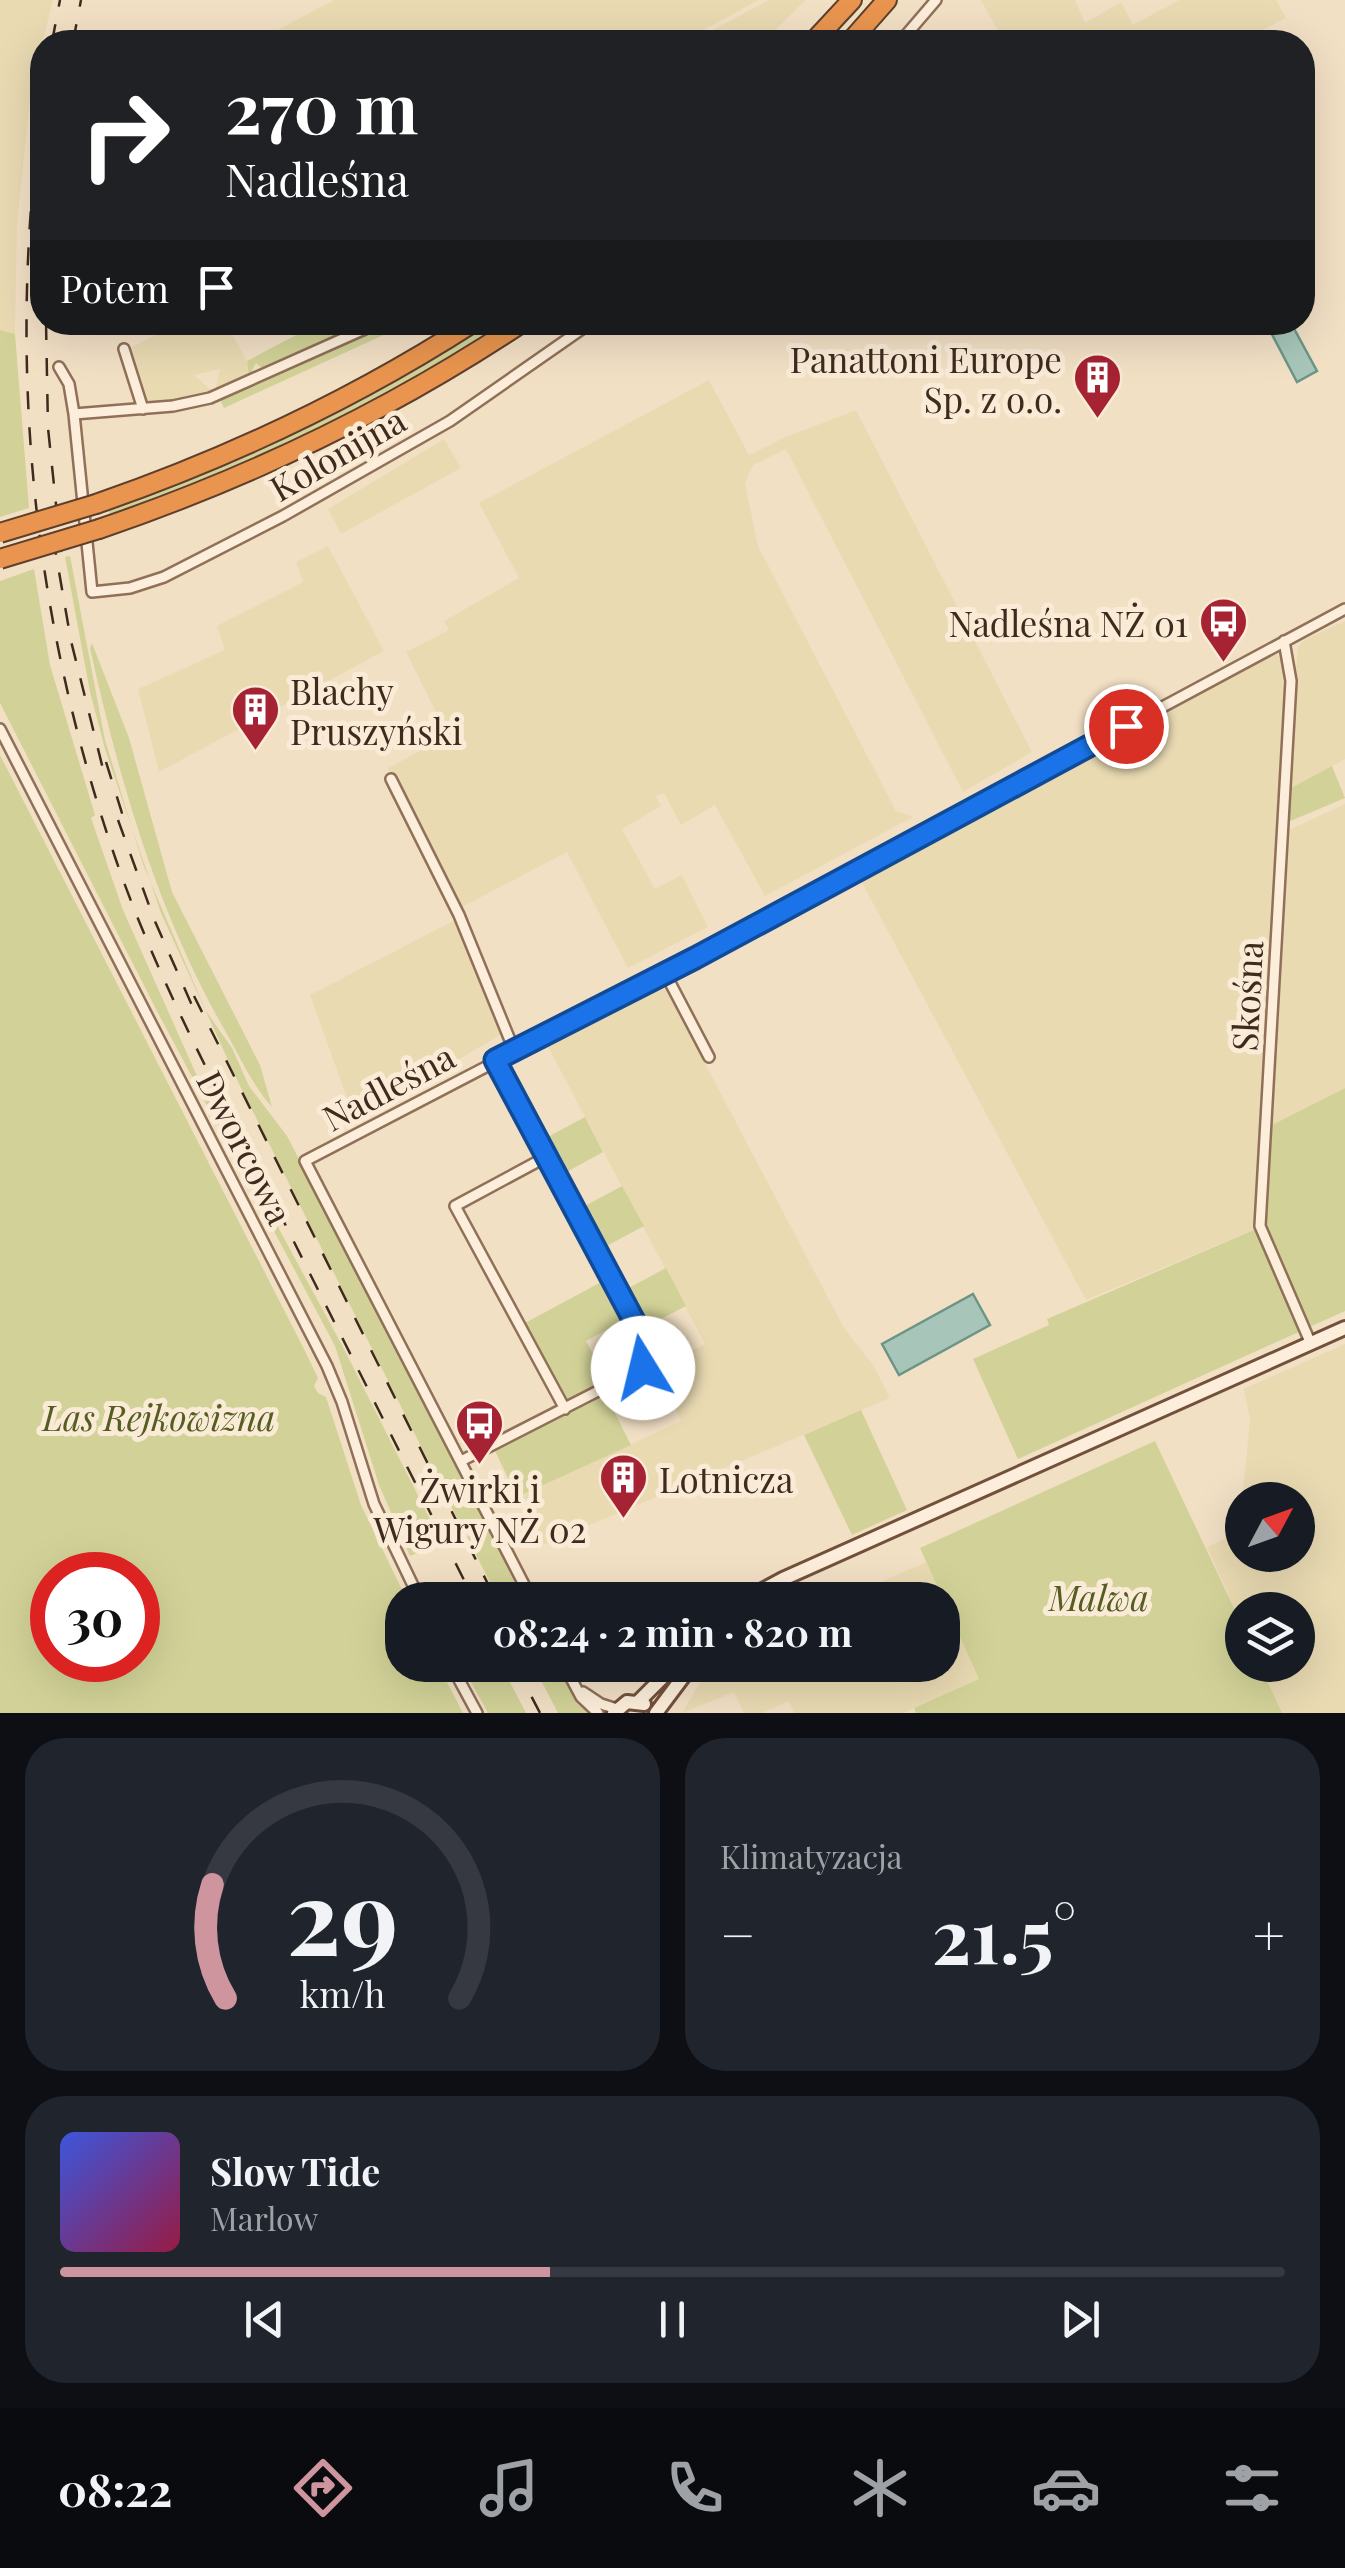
<!DOCTYPE html>
<html lang="pl">
<meta charset="utf-8">
<style>
:root{--surface:#171b24;--page:#20242c;--text:#f1f3f6;--muted:#9ea1a6;--line:#363941;--accent:#cf959e}
body{margin:0;font-family:"Playfair Display",serif;background:var(--page);color:var(--text);height:100vh;display:flex;flex-direction:column;font-size:38px;white-space:nowrap}
*{box-sizing:border-box;margin:0}
p{font-size:32px;color:var(--muted)}
.icon{flex:none;width:55px;height:55px;fill:none;stroke:currentColor;stroke-width:2;stroke-linecap:round;stroke-linejoin:round}
.map{position:relative;height:1713px;overflow:hidden}
.drawer{display:flex;flex-direction:column;gap:25px;padding:25px;background:#0d0f14;flex:1}
.drawer>*{flex:none}
.banner{position:absolute;left:30px;top:30px;width:1285px;height:305px;border-radius:40px;box-shadow:0 10px 40px #0002;background:#202124;color:#fff;overflow:hidden}
.needle{width:65px;rotate:49deg}
.controls{position:absolute;left:1225px;top:1482px;display:grid;gap:20px}
.controls a{display:grid;place-items:center;width:90px;height:90px;border-radius:50%;background:var(--surface);box-shadow:0 10px 40px #0002;font-size:50px}
.speed{position:absolute;left:30px;top:1552px;display:flex;gap:20px;font-size:50px;font-weight:700;text-align:center}
.speed>*{display:grid;place-content:center;width:130px;height:130px;border-radius:50%;background:var(--surface);box-shadow:0 10px 40px #0002;line-height:1}
.speed .limit{border:15px solid #d22;background:#fff;color:#111}
.pin{position:absolute;display:grid;place-items:center;width:85px;height:85px;color:#fff;margin:-42px;border:5px solid #fff;border-radius:50%;box-shadow:0 2px 10px #0007}
.me{position:absolute;width:110px;margin:-55px;rotate:351deg;stroke-linejoin:round;filter:drop-shadow(0 0 8px #0008)}
.turn{display:flex;align-items:center;gap:35px;height:210px;padding:0 30px;font-size:45px}
.turn .icon{width:130px;height:130px;stroke-width:2.5}
.turn b{display:block;font-size:70px;line-height:85px}
.then{display:flex;align-items:center;height:95px;padding:0 30px;background:#0003;gap:20px;font-size:38px}
.big{font-size:75px;font-weight:700;line-height:1.1}
.drawer .tile{flex:1;display:flex;flex-direction:column;justify-content:center;gap:15px;min-width:0;padding:0 35px;border-radius:40px;background:var(--page)}
.drawer .dial{align-items:center;gap:0}
.dial svg{height:260px;overflow:visible;fill:none;stroke:var(--line);stroke-width:7;stroke-linecap:round;text-anchor:middle}
.dial text{fill:var(--text);stroke:none}
.song{display:flex;align-items:center;gap:30px}
.cover{width:120px;height:120px;border-radius:15px;background:linear-gradient(135deg,hsl(230 70% 55%),hsl(340 70% 35%))}
.played{height:10px;border-radius:5px;background:linear-gradient(90deg,var(--accent) 40%,var(--line) 40%)}
.keys{display:flex;justify-content:space-around;direction:ltr}
.heat{display:flex;justify-content:space-between;align-items:center;font-size:55px;direction:ltr}
.drawer .tiles{flex:1;display:grid;gap:25px;grid-template-columns:1fr 1fr}
.tile:last-child{grid-column:span 2}
.trip{position:absolute;left:385px;top:1582px;width:575px;height:100px;border-radius:40px;background:var(--surface);box-shadow:0 10px 40px #0002;font-weight:700;line-height:100px;text-align:center}
.dock{display:flex;height:160px;justify-content:space-around;align-items:center;background:#090b0e;color:var(--muted)}
.dock .icon{width:70px;height:70px}
.dock .selected{color:var(--accent)}
.dock b{font-size:45px;color:var(--text)}
.map>svg:first-child{display:block}
.farmland{fill:#e9dab2;fill-rule:evenodd}
.green{fill:#d2d298;fill-rule:evenodd}
.water{fill:#a7c6b9;stroke:#6d9587;stroke-width:2.5}
.lines{fill:none;stroke-linecap:round;stroke-linejoin:round}
.street-casing{stroke:#907059;stroke-width:14}
.secondary-casing{stroke:#72513c;stroke-width:18}
.highway-casing{stroke:#5e3f2d;stroke-width:22}
.street{stroke:#fceeda;stroke-width:9}
.secondary{stroke:#fceeda;stroke-width:12}
.highway{stroke:#e9954f;stroke-width:18}
.rail{stroke:#3f2a1e;stroke-width:2.5;stroke-dasharray:18 18;stroke-linecap:butt}
.highway-bridge-casing{stroke:#5e3f2d;stroke-width:22;stroke-linecap:butt}
.highway-bridge{stroke:#e9954f;stroke-width:18}
.route-casing{stroke:#114b97;stroke-width:25}
.route{stroke:#1a73e8;stroke-width:18}
.labels{text-anchor:middle;dominant-baseline:central;stroke-width:10;stroke-linejoin:round;paint-order:stroke}
.poi-label{font-size:35px;fill:#3f2a1e;stroke:#f9ebd6;text-anchor:end}
.street-label{font-size:35px;fill:#3f2a1e;stroke:#f9ebd6}
.park-label{font-size:35px;font-style:italic;fill:#555d23;stroke:#f9ebd6}
</style>
<div class="map">
<svg width="1345" height="1713" viewBox="0 0 1345 1713">
<rect width="100%" height="100%" fill="#f2e0c5"/>
<path class="farmland" d="M0,0H53L31,89L17,225L15,334L0,330Z
M334,0H759L681,42H255Z
M769,0H806L763,42H690Z
M981,0H1075L1085,23L1121,2L1133,25L1179,0H1276L1286,18L1240,42H1004Z
M178,323H226L247,361L249,376L215,390L220,369L194,375L212,391L146,404L127,350Z
M709,380L749,455L781,439L856,410L1032,752L963,792L786,449L753,465L745,483L758,546L896,811L913,817L765,896L715,805L681,825L664,793L656,796L661,806L622,829L655,889L682,875L708,927L628,968L567,852L458,909L388,768L448,736L406,652L449,630L444,621L519,578L479,503Z
M444,439L461,468L341,534L328,509Z
M328,546L384,651L159,772L138,689L225,650L217,626L303,582L296,562Z
M1345,621V759L1289,789L1298,646L1304,640Z
M1273,655H1278L1282,661L1286,717L1258,1228L1086,1300L860,879Z
M1345,804V1088L1270,1126L1287,831Z
M457,919L504,1033L355,1120L310,995Z
M657,988L666,989L844,1328L873,1365L890,1398L540,1546L517,1497L681,1421L656,1370L705,1344L546,1043Z
M1345,1344V1713H1282L1260,1665H1298V1610H1242V1625L1207,1547L1239,1532L1250,1420L1244,1389ZM1242,1500H1298V1555H1242Z
M926,1562L944,1601L841,1600Z
M956,1627L979,1679L903,1713H794L789,1701L762,1713H744L734,1692L682,1713L710,1665H942L943,1632Z"/>
<path class="green" d="M319,323H360V326L264,370L256,363L249,376L247,361Z
M483,323H514L359,413L216,479L110,515L107,506L429,357Z
M382,324L388,333L224,408L220,399Z
M0,330L15,334L29,508L0,517Z
M70,556L105,740L144,867L206,1011L232,1048L249,1086L287,1136L485,1517L464,1532L239,1084L161,913L105,749L90,692L65,557Z
M34,569L50,665L95,815L91,818L123,910L201,1085L343,1347L442,1543L410,1556L379,1485L335,1346L158,1013L0,703V581Z
M92,643L129,738L172,892L260,1065L272,1107C253,1086 242,1061 228,1036C158,915 120,783 90,648Z
M0,755L304,1349L318,1378L314,1386L318,1393L326,1397L361,1505L407,1600H402V1665H438L463,1713H0ZM52,1575H138V1660H52Z
M1332,766L1345,798L1288,822L1289,789Z
M1345,1088V1311L1018,1459L973,1359L1049,1325L1047,1319L1263,1226L1270,1126Z
M585,1117L603,1152L563,1174L544,1139Z
M622,1186L644,1226L603,1248L581,1208Z
M666,1268L686,1306L645,1327L625,1290Z
M605,1280L626,1319L586,1341L607,1380L566,1401L525,1323Z
M606,1395L631,1445L517,1497L495,1451Z
M861,1410L907,1510L852,1535L804,1435Z
M1155,1441L1242,1625V1665H1260L1282,1713H916L914,1708L979,1679L920,1548Z
M485,1527H491L527,1600H499L467,1537Z
M465,1665H501L526,1713H488L466,1673L468,1671Z
M533,1665H559L573,1693L591,1713H558Z"/>
<path class="water" d="M1266,323H1291L1317,371L1297,382Z
M973,1294L990,1325L899,1375L882,1344Z"/>
<g class="lines">
<defs>
<path id="street" d="M900,42L936,0
M368,322L367,328L210,398L173,406L74,414L92,592L130,588L164,577L283,516L450,421L592,322
M124,349L143,409
M59,367L69,384L74,414
M1284,641L1291,681L1260,1226L1311,1344
M0,729L327,1366L342,1402L374,1504L420,1600
M391,779L459,915L514,1050
M665,973L709,1057
M546,1157L455,1206L565,1409
M461,1461L643,1368L650,1359L649,1349L495,1060
M532,1600L305,1161L695,958L1345,609
M451,1665L477,1713
M564,1665L581,1697L598,1713
M572,1678L595,1665
M583,1692L601,1704L617,1709"/>
<path id="secondary" d="M744,1600L783,1579L1345,1328
M638,1702L675,1665
M614,1713L627,1702L644,1704
M656,1713L692,1665"/>
<path id="highway" d="M813,42L852,0
M850,42L887,0
M96,504C229,458 356,398 474,322
M99,529C249,478 391,410 523,322"/>
</defs>
<use href="#street" class="street-casing"/>
<use href="#secondary" class="secondary-casing"/>
<use href="#highway" class="highway-casing"/>
<use href="#street" class="street"/>
<use href="#secondary" class="secondary"/>
<use href="#highway" class="highway"/>
<path class="rail" d="M52,42L60,0
M73,42L81,0
M42,104C7,359 31,615 116,860C155,973 212,1079 266,1186C335,1324 405,1462 474,1600
M46,322L48,428L61,552
M53,537L71,641L105,777
M106,762L127,829
M118,820L154,919L194,1010
M194,996L496,1600
M515,1665L540,1713"/>
<defs>
<path id="highway-bridge" d="M0,533L96,504
M0,559L99,529"/>
</defs>
<use href="#highway-bridge" class="highway-bridge-casing"/>
<use href="#highway-bridge" class="highway-bridge"/>
</g>
<g class="lines">
<defs>
<path id="route" d="M643,1368L650,1360L649,1349L495,1060L695,958L1126,726"/>
</defs>
<use href="#route" class="route-casing"/>
<use href="#route" class="route"/>
</g>
<defs>
<symbol id="building-pin" viewBox="-11 -11 22 30"><path d="M0 17L-7.5 6A9.5 9.5 0 1 1 7.5 6Z" fill="#a52332" stroke="#f9ebd6"/><path d="M-4-6H4V6H1V3H-1V6H-4ZM-2.5-4.3h1.7v1.8h-1.7ZM.8-4.3h1.7v1.8H.8ZM-2.5-1h1.7V.8h-1.7ZM.8-1h1.7V.8H.8Z" fill="#fff"/></symbol>
<symbol id="bus-pin" viewBox="-11 -11 22 30"><path d="M0 17L-7.5 6A9.5 9.5 0 1 1 7.5 6Z" fill="#a52332" stroke="#f9ebd6"/><path d="M-5-6H5V4H4V6H2V4H-2V6H-4V4H-5ZM-3.5-4V0h7V-4ZM-3.5 1.2v1.5H-2V1.2ZM2 1.2v1.5H3.5V1.2Z" fill="#fff"/></symbol>
</defs>
<g fill-rule="evenodd">
<use href="#building-pin" x="1070" y="350" width="55" height="75"/>
<use href="#bus-pin" x="1196" y="594" width="55" height="75"/>
<use href="#building-pin" x="228" y="682" width="55" height="75"/>
<use href="#bus-pin" x="452" y="1396" width="55" height="75"/>
<use href="#building-pin" x="596" y="1450" width="55" height="75"/>
</g>
<g class="labels">
<g class="poi-label">
<text x="1062" y="358">Panattoni Europe<tspan x="1062" dy="40">Sp. z o.o.</tspan></text>
<text x="1188" y="622">Nadleśna NŻ 01</text>
<text x="290" y="690" text-anchor="start">Blachy<tspan x="290" dy="40">Pruszyński</tspan></text>
<text x="659" y="1478" text-anchor="start">Lotnicza</text>
<text x="480" y="1488" text-anchor="middle">Żwirki i<tspan x="480" dy="40">Wigury NŻ 02</tspan></text>
</g>
<g class="street-label">
<text transform="translate(337 453) rotate(-30)">Kolonijna</text>
<text transform="translate(1246 996) rotate(-87)">Skośna</text>
<text transform="translate(388 1086) rotate(-28)">Nadleśna</text>
<text transform="translate(246 1147) rotate(63)">Dworcowa</text>
</g>
<g class="park-label">
<text x="159" y="1416">Las Rejkowizna</text>
<text x="1099" y="1596">Malwa</text>
</g>
</g>
</svg>
<div class="controls">
<a><svg class="needle" viewBox="-14 -14 28 28"><path d="M0-13l5 13h-10z" fill="#e53935"/><path d="M0 13l5-13h-10z" fill="#9ea1a6"/></svg></a>
<a><svg class="icon" aria-label="layers" viewBox="0 0 24 24"><path d="M12 4l9 5-9 5-9-5zM3 14l9 5 9-5"/></svg></a>
</div>
<div class="speed"><div class="limit">30</div></div>
<div class="pin" style="left:1126px;top:726px;background:#d93025"><svg class="icon" aria-label="arrive" viewBox="0 0 24 24"><path d="M6 21V4h12l-3 4 3 4H6"/></svg></div>
<svg class="me" style="left:643px;top:1368px" viewBox="-20 -20 40 40"><circle r="19" fill="#fff"/><path d="M0-13L10 11 0 6-10 11z" fill="#1a73e8"/></svg>
<div class="trip">08:24 · 2 min · 820 m</div>
<div class="banner">
<div class="turn"><svg class="icon" aria-label="right" viewBox="0 0 24 24"><path d="M7 20v-9h11M14 6l5 5-5 5"/></svg><div><b>270 m</b>Nadleśna</div></div>
<div class="then">Potem<svg class="icon" aria-label="arrive" viewBox="0 0 24 24"><path d="M6 21V4h12l-3 4 3 4H6"/></svg></div>
</div>
</div>
<section class="drawer">
<div class="tiles">
<div class="tile dial"><svg viewBox="0 0 100 80">
<path d="M14 69A42 42 0 1 1 86 69"/>
<path d="M14 69A42 42 0 0 1 10 34" stroke="#cf959e"/>
<text x="50" y="56" font-size="32" font-weight="700">29</text>
<text x="50" y="72" font-size="11">km/h</text>
</svg></div>
<div class="tile"><p>Klimatyzacja</p>
<div class="heat"><a>−</a><b class="big">21.5°</b><a>+</a></div>
</div>
<div class="tile">
<div class="song"><i class="cover"></i><div><b>Slow Tide</b><p>Marlow</p></div></div>
<div class="played"></div>
<div class="keys"><svg class="icon" aria-label="previous" viewBox="0 0 24 24"><path d="M18 5L8 12l10 7zM5 5v14"/></svg><svg class="icon" aria-label="pause" viewBox="0 0 24 24"><path d="M8 5v14M16 5v14"/></svg><svg class="icon" aria-label="next" viewBox="0 0 24 24"><path d="M6 5l10 7-10 7zM19 5v14"/></svg></div>
</div>
</div>
</section>
<nav class="dock">
<b>08:22</b>
<svg class="icon selected" aria-label="directions" viewBox="0 0 24 24"><path d="M12 3l9 9-9 9-9-9zM9 14v-3h6M13 9l2 2-2 2"/></svg>
<svg class="icon" aria-label="music" viewBox="0 0 24 24"><path d="M9 18V5l10-2v13"/><circle cx="6" cy="18" r="3"/><circle cx="16" cy="16" r="3"/></svg>
<svg class="icon" aria-label="phone" viewBox="0 0 24 24"><path d="M5 4h4l2 5-3 2q2 4 5 5l2-3 5 2v4C11 20 4 13 5 4z"/></svg>
<svg class="icon" aria-label="climate" viewBox="0 0 24 24"><path d="M12 3v18M4 7l16 10M4 17L20 7"/></svg>
<svg class="icon" aria-label="car" viewBox="0 0 24 24"><path d="M5 17H2v-5l4-1 3-4h7l3 4 3 1v5h-3M9 17h6M6 11h13"/><circle cx="7" cy="17" r="2"/><circle cx="17" cy="17" r="2"/></svg>
<svg class="icon" aria-label="filters" viewBox="0 0 24 24"><path d="M4 7h16M4 17h16"/><circle cx="9" cy="7" r="2"/><circle cx="15" cy="17" r="2"/></svg>
</nav>
